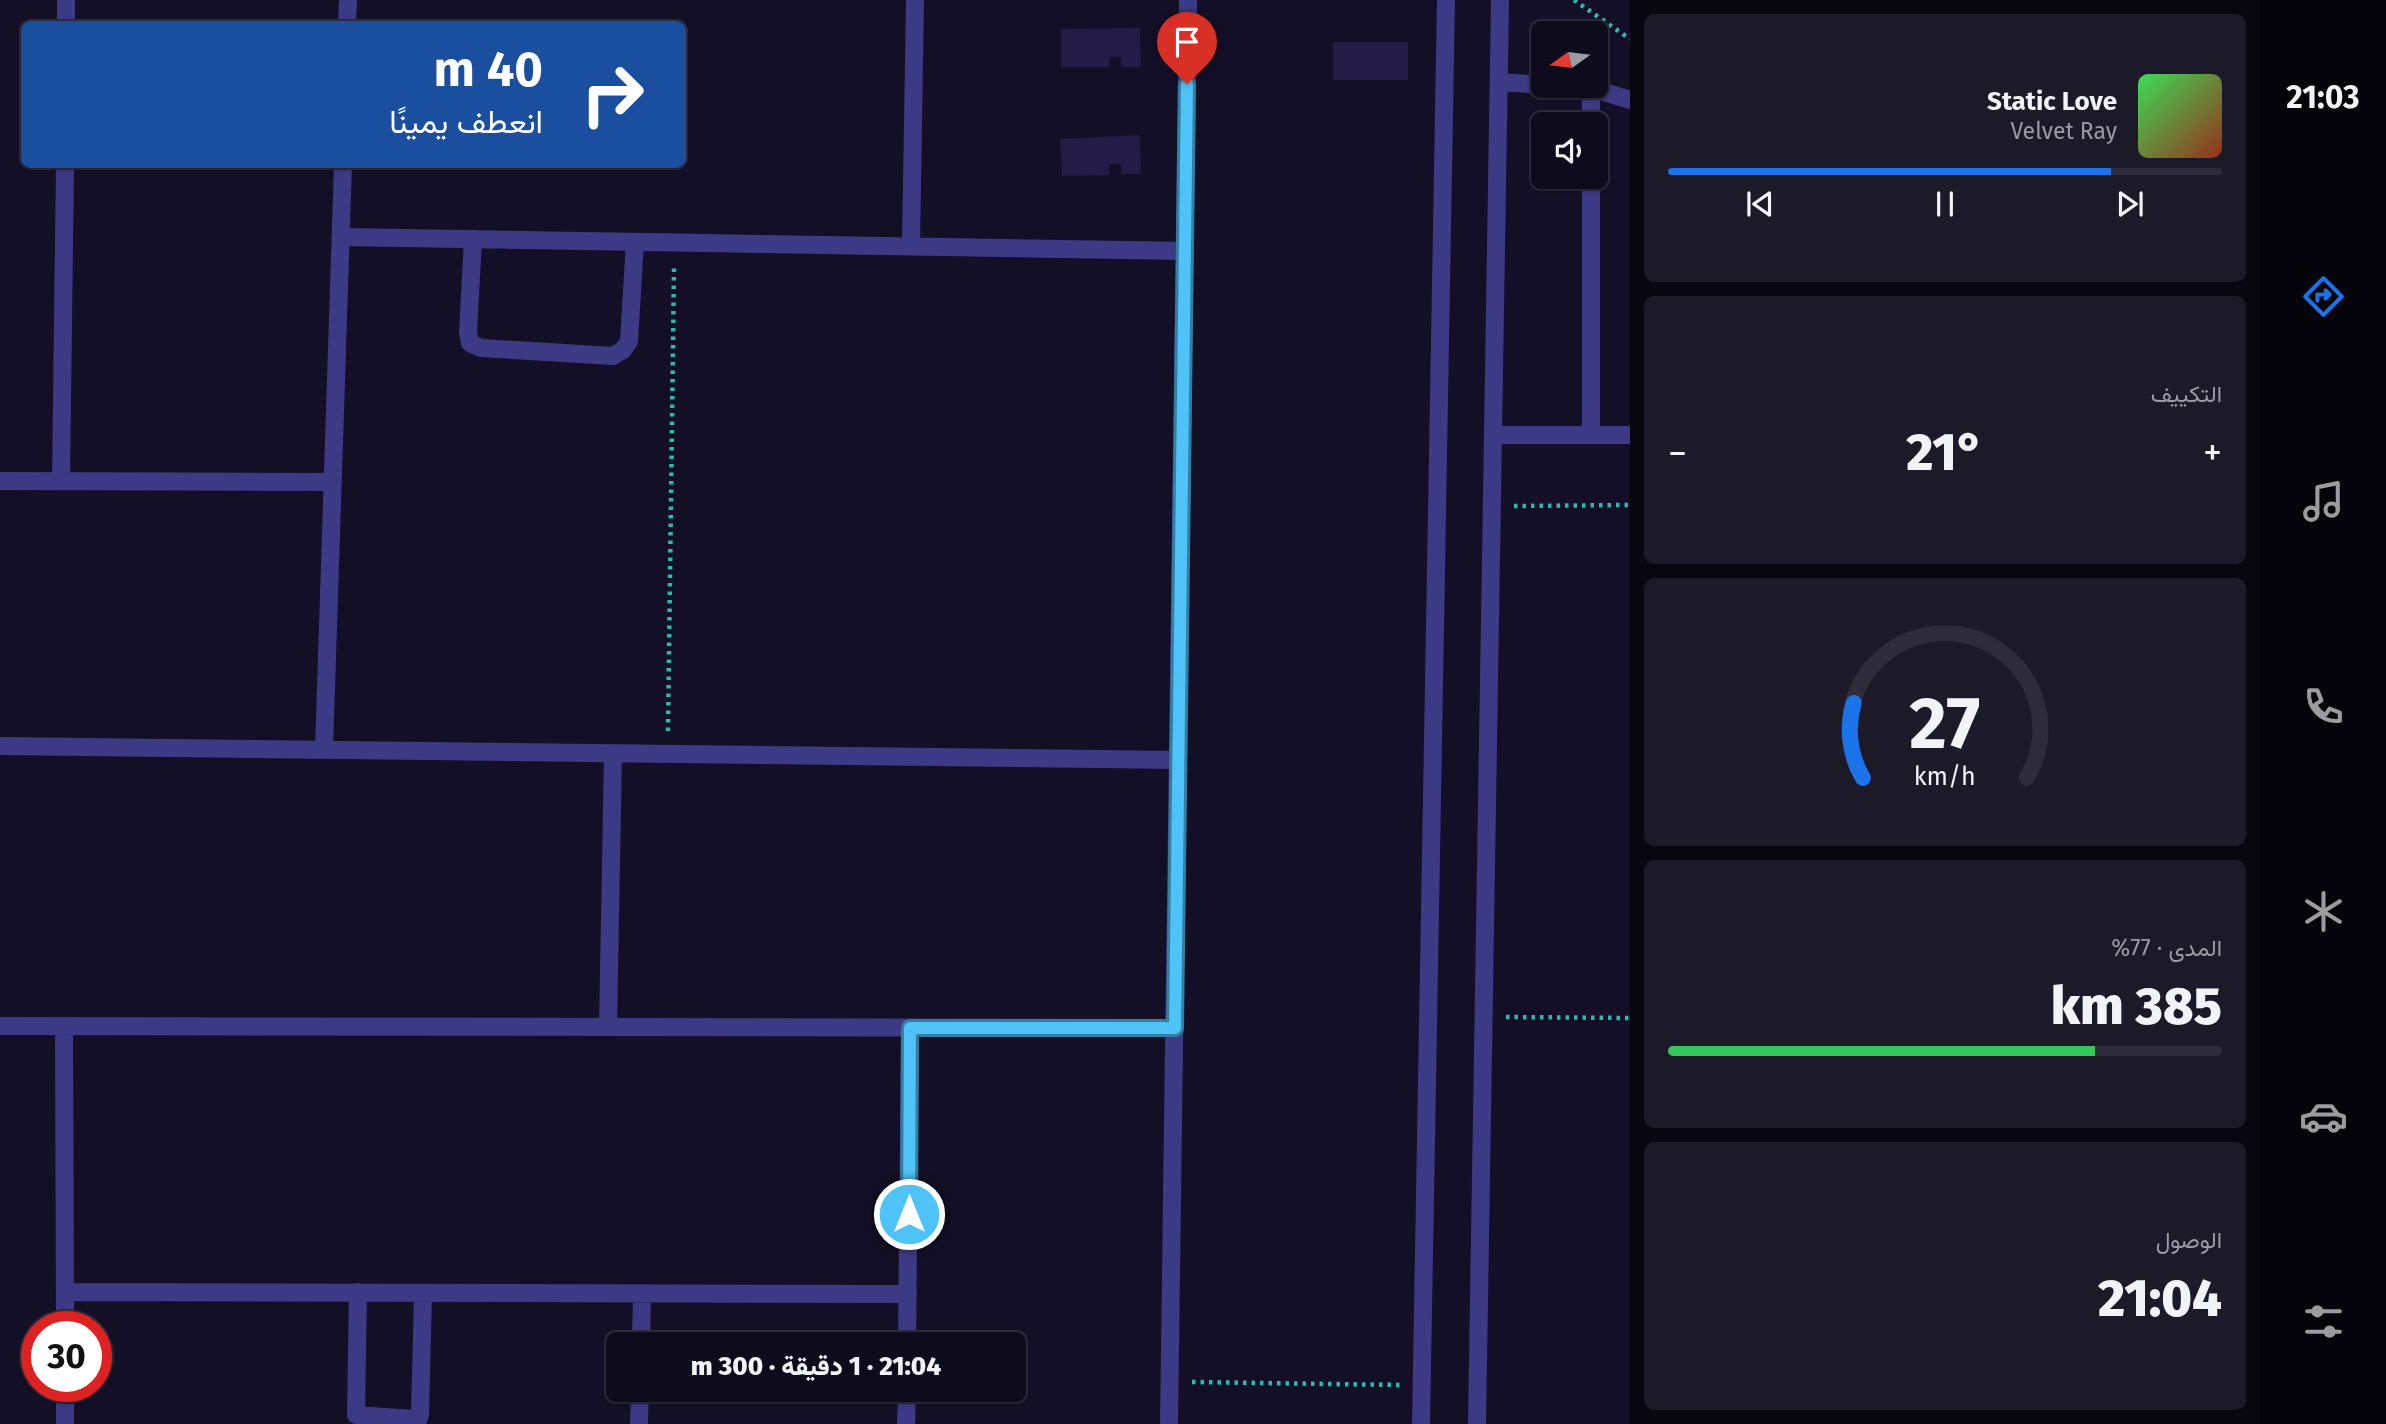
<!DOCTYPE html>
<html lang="ar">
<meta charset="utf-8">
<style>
:root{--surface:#0e0b1c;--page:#1c1929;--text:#f1f3f6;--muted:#9b9ba3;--line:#2e2b3b;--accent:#1a73e8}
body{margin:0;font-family:"Fira Sans",Vazirmatn,sans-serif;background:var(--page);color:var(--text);direction:rtl;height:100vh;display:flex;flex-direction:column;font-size:26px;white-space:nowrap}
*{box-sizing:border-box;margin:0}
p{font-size:23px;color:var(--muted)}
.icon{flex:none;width:38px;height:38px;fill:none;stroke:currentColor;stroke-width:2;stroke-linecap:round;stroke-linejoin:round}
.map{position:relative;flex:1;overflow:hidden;direction:ltr}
.panel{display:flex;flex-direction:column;gap:14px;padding:14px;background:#08060f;width:630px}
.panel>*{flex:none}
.banner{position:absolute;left:21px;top:21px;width:665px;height:147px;border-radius:10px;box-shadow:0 2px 5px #0004,0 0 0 2px var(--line);direction:rtl;background:#1a4fa0;color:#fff;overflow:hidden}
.needle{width:46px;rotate:256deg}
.tools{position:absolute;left:1531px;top:21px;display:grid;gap:14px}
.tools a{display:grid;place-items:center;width:77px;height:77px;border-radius:10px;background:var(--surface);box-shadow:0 2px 5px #0004,0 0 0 2px var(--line);font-size:35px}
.speed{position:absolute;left:21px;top:1311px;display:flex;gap:14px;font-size:35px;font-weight:700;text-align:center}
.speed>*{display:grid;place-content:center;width:91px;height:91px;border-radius:50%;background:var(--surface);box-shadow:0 2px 5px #0004,0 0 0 2px var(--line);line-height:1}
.speed .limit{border:10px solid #d22;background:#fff;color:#111}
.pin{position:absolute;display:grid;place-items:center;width:60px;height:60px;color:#fff;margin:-72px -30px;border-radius:50% 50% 50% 0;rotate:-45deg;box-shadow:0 0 7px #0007}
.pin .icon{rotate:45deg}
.me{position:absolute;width:77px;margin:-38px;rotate:0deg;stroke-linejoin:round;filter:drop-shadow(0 0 5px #0008)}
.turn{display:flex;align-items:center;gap:24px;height:147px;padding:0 28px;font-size:32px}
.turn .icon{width:91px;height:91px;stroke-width:2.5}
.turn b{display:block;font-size:49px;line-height:60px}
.big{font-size:52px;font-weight:800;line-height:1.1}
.panel .card{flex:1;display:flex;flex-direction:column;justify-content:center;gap:10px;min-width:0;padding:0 24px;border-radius:10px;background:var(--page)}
.panel .dial{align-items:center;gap:0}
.dial svg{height:182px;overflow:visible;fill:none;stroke:var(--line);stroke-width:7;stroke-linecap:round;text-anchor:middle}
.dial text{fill:var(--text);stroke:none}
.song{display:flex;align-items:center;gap:21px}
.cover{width:84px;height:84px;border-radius:10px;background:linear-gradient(135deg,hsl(130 70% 55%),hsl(10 70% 35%))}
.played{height:7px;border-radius:4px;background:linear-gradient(90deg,var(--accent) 80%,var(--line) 80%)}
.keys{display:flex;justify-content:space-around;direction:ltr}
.heat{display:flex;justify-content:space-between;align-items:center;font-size:38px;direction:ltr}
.charge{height:10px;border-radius:5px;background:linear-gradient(90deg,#34c759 77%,var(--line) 0)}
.trip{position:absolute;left:606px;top:1332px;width:420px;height:70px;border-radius:10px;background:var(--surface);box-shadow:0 2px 5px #0004,0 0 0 2px var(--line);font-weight:800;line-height:70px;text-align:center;direction:rtl}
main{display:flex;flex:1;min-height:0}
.tabs{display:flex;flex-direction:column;width:126px;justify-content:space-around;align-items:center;background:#06040b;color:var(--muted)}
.tabs .icon{width:49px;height:49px}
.tabs .active{color:var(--accent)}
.tabs b{font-size:32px;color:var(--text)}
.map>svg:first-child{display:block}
.building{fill:#241b47}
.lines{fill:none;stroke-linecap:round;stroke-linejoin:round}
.path{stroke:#2fb8b0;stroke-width:4.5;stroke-dasharray:3.5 5;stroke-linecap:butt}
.minor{stroke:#3d3a85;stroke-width:18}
.route-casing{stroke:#337fa1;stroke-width:18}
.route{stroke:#4fc3f7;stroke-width:12}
</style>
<main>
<nav class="tabs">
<b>21:03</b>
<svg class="icon active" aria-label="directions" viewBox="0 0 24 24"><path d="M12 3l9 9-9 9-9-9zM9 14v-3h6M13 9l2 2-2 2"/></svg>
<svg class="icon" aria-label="music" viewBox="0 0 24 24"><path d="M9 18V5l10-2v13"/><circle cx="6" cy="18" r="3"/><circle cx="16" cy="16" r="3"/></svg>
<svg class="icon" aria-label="phone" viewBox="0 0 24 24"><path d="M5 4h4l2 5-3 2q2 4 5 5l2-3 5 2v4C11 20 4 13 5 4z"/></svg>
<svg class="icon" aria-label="climate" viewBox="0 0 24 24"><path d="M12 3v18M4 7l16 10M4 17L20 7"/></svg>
<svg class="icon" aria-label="car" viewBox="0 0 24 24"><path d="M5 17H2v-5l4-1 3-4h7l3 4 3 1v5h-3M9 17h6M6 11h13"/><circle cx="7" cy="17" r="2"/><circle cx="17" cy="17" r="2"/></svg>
<svg class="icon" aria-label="filters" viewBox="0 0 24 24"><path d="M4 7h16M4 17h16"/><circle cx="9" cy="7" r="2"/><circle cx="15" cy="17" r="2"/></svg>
</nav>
<section class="panel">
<div class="card">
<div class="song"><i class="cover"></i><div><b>Static Love</b><p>Velvet Ray</p></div></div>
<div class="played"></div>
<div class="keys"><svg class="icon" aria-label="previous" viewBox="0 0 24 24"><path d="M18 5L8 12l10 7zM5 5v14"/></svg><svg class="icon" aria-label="pause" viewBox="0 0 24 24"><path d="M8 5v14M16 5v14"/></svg><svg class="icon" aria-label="next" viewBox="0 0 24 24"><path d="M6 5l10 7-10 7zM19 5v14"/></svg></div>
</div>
<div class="card"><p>التكييف</p>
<div class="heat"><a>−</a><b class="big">21°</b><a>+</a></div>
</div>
<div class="card dial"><svg viewBox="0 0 100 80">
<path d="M14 69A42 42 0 1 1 86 69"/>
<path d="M14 69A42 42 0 0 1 10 36" stroke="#1a73e8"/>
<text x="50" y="56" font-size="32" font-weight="700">27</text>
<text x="50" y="72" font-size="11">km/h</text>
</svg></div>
<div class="card"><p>المدى · 77%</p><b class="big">385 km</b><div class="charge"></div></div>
<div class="card"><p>الوصول</p><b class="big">21:04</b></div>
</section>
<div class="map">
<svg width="1630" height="1424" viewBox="0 0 1630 1424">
<rect width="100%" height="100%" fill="#130f26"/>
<path class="building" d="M1140,28L1141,67H1121V57H1109V67H1061V29Z
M1333,42H1408V80H1333Z
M1140,135L1141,174H1121V164H1109V175L1062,176L1060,139Z"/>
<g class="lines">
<path class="path" d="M1574,0L1630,39
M1514,506L1630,505
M668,731L674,268
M1506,1017L1630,1018
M1192,1382L1400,1385"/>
<path class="minor" d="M66,24V0
M347,24L348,0
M1499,82L1544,85
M1553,86L1591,88L1630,100
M1591,124V88
M341,237L1185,251
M473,239L468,332L470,343L481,348L613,356L623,350L629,341L635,242
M911,246L915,0
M1493,435H1630
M1591,435V177
M0,481L333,482
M61,481L65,164
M0,746L1178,760
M324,750L343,164
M0,1026L1175,1028
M64,1026L65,1326
M608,1027L613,754
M65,1292L908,1294
M358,1292L356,1415L414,1419L419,1418L420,1415L423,1293
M641,1344L642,1294
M907,1344L910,1028
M65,1424V1386
M639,1424L640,1390
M906,1424L907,1390
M1169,1424L1188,0
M1421,1424L1446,0
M1477,1424L1500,0"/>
</g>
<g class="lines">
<defs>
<path id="route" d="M909,1214L910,1028H1175L1187,84"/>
</defs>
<use href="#route" class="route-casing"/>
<use href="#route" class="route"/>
</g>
</svg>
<div class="tools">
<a><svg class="needle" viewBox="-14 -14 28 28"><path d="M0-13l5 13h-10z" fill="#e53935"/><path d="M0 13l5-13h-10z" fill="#9b9ba3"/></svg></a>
<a><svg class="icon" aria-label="sound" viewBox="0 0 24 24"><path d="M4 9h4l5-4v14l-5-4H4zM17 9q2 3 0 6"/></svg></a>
</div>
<div class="speed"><div class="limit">30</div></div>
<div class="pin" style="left:1187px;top:84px;background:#d93025"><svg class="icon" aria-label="arrive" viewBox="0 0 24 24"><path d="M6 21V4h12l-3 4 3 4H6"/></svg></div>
<svg class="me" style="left:909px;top:1214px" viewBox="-20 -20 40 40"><circle r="17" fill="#4fc3f7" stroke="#fff" stroke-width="3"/><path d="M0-11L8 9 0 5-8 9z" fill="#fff"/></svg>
<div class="trip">21:04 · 1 دقيقة · 300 m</div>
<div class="banner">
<div class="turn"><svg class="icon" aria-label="right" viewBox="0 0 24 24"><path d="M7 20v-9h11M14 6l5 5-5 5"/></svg><div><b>40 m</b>انعطف يمينًا</div></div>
</div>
</div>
</main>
